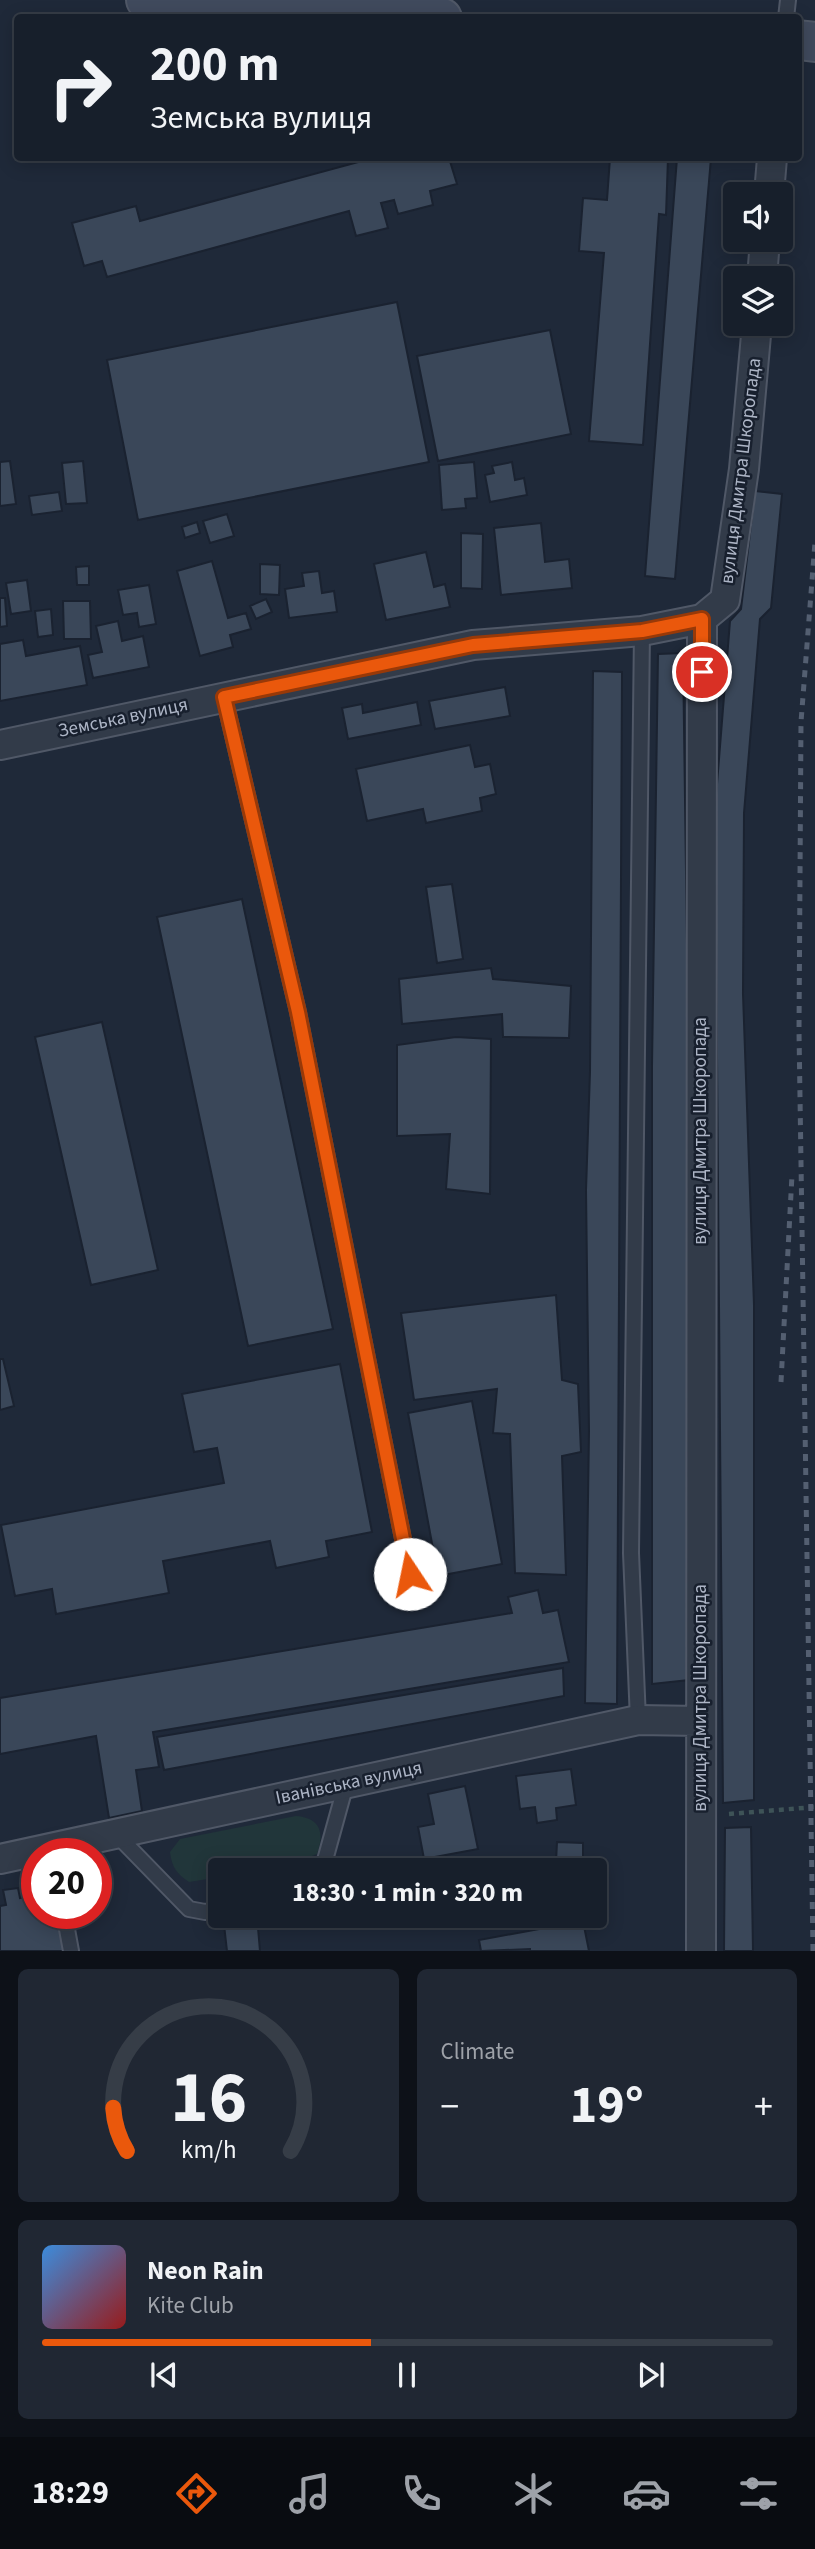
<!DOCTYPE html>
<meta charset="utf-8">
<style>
:root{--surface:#171f2b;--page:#202733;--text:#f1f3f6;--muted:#9ea2a9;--line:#363d47;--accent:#ea580c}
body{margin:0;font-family:"Source Sans 3",sans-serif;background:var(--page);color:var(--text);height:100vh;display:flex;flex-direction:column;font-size:26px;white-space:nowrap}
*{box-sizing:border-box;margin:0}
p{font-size:23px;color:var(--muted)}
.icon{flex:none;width:38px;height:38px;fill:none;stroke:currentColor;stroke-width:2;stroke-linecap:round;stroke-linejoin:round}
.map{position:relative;height:1951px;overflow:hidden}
.details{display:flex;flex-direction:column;gap:18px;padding:18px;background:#0d1118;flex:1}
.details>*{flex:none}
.banner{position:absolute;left:14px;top:14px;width:788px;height:147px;border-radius:7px;box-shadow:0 4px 18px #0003,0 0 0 2px var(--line);background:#171f2b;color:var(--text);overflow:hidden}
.controls{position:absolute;left:723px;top:182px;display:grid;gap:14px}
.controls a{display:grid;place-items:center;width:70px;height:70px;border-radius:7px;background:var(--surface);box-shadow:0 4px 18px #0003,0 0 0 2px var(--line);font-size:35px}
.speed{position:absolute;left:21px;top:1838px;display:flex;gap:14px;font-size:35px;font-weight:700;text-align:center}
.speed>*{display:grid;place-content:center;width:91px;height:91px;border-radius:50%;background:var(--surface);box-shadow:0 4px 18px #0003,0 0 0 2px var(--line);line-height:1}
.speed .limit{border:10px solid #d22;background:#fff;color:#111}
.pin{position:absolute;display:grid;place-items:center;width:60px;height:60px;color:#fff;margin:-30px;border:4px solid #fff;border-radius:50%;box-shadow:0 2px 7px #0007}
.me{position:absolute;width:77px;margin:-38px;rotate:349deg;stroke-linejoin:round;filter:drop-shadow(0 0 5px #0008)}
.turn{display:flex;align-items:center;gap:24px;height:147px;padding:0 21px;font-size:32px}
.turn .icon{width:91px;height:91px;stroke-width:2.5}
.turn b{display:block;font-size:49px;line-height:60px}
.big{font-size:52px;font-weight:700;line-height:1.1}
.details .widget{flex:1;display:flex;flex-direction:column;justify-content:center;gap:10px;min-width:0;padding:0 24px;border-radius:10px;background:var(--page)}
.details .dial{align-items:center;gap:0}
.dial svg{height:182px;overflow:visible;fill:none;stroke:var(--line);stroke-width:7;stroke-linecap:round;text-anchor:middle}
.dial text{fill:var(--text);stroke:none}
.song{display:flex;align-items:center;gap:21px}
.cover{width:84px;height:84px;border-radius:10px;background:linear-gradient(135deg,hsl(210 70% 55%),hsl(0 70% 35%))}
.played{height:7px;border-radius:4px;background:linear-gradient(90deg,var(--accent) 45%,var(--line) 45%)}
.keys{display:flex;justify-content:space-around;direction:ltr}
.heat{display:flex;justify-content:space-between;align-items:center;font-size:38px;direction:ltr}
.details .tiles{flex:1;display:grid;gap:18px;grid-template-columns:1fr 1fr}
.widget:last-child{grid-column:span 2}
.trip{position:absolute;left:208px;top:1858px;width:399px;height:70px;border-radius:7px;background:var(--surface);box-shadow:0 4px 18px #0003,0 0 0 2px var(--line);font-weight:700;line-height:70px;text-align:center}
.dock{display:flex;height:112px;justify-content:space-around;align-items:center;background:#090c11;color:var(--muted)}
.dock .icon{width:49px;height:49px}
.dock .current{color:var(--accent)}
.dock b{font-size:32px;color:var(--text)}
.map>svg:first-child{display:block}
.green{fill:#21363a}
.building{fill:#3a4759;stroke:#1a2230;stroke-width:2}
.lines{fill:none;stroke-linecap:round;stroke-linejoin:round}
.service-casing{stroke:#505867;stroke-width:18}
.minor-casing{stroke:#505867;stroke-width:32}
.secondary-casing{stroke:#505867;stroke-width:42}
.path{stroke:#3e5357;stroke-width:4.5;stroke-dasharray:5 5;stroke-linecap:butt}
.service{stroke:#323b49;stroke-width:14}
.minor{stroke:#323b49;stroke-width:28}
.secondary{stroke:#404a5d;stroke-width:38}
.rail{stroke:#545f71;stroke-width:5;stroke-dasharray:7 7;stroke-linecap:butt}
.route-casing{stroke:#983908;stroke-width:18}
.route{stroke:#ea580c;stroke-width:12}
.labels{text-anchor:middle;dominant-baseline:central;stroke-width:5;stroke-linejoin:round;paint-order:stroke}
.street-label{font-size:19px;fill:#adb5c6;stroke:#18202e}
</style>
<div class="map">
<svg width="815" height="1951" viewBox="0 0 815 1951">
<rect width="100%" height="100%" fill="#1f2939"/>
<path class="green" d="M296,1816C320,1818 325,1832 317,1854C286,1867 254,1871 220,1871V1877L189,1882C176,1873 172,1867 170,1852L180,1839Z"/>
<path class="building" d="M373,158H449L457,184L430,191L433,205L398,214L394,200L381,203L388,228L356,236L349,211L107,277L102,261L84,266L72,223L136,206L140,221Z
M610,158H668L666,215L659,214L643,445L589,441L604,253L579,251L583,198L607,200Z
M677,158H711L675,579L645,576Z
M397,302L429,462L138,520L107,360Z
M550,330L571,434L438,461L417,356Z
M10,461L16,504L0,506V462Z
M83,461L87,503L66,504L62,463Z
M474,462L477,498L465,499L466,508L442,510L439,465Z
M512,462L515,480L524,478L527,495L490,502L485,475L494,473L492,466Z
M755,491L782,494L771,608L760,619L744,813L743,994L754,1305V1800L723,1803L715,809L730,621L741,609Z
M59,492L62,511L32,515L29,496Z
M227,514L234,536L210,543L203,521Z
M197,522L200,533L185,538L182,527Z
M541,523L545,562L569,559L572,588L501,595L494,528Z
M461,533L483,534L482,589L461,588Z
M426,552L434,587L445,584L450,607L386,620L374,564Z
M212,561L228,618L246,613L251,629L230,635L233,647L200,656L177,571Z
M260,564L280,565L279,595L260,594Z
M89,566V585H77L76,567Z
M319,571L322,593L334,591L337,612L289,618L285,589L304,586L302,573Z
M27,580L31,611L11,614L6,583Z
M149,585L156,624L139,627L137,613L123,615L118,590Z
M0,598H5L7,626L0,627Z
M266,599L272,612L256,619L250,606Z
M63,601H90L91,639H64Z
M51,609L53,635L38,637L35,611Z
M118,621L122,641L143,636L149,667L93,678L88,655L102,652L96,626Z
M23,640L26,656L80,646L87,685L0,701V644Z
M683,653L687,944L689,1680L652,1684V1066L658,654Z
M593,671L622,672L617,1704L585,1703L589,1431L586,1190L590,1072Z
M505,687L510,716L435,729L429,701Z
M417,702L421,725L348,739L342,708L362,704L363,713Z
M470,745L475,767L490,764L496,794L480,798L482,811L426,823L423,809L367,821L356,769Z
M452,884L463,959L437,963L426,887Z
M242,899L333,1329L248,1346L157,917Z
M491,968L493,979L571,986L569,1038L503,1037L502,1014L402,1024L399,979Z
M102,1022L158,1270L91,1285L35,1037Z
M456,1037L491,1039L490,1194L446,1189L450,1134L397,1136V1045Z
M556,1295L562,1380L578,1384L581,1452L562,1456L566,1575L515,1573L510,1434L493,1433L497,1389L414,1400L401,1313Z
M0,1359H3L14,1406L0,1410Z
M340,1364L372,1532L326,1541L329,1557L276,1568L270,1541L163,1561L169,1593L56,1614L52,1589L15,1596L1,1525L224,1483L217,1448L194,1452L182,1394Z
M472,1401L502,1564L438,1576L408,1413Z
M538,1590L543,1613L558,1610L569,1662L153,1732L159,1767L136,1770L142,1811L109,1818L96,1736L0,1754V1698L512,1613L508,1597Z
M563,1668L564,1696L164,1770L157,1737Z
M571,1769L576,1805L556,1808L557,1820L537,1823L535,1807L520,1809L516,1776Z
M465,1786L478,1849L424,1859L418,1827L434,1824L428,1794Z
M751,1827L753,1951H724L725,1828Z
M557,1842L583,1843V1862H556Z
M18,1888L20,1898L37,1895V1913H58L65,1951H0V1906L6,1905L3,1890Z
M223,1916H257L260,1951H227Z
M583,1921L589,1951H530V1949L481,1951L479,1940Z"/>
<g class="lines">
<defs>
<path id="service" d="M786,18L788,0
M224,697L298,1012L410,1574
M638,1720L631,1553L642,631
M116,1834L189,1909L205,1912L220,1910
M322,1871L346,1784
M64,1913L71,1951"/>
<path id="minor" d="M769,194L772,158
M762,278L765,240
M0,745L473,645L642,631L702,619
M0,1859L638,1720L700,1721
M701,1951L702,619L725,600L744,469L757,324"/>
<path id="secondary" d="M146,0L442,18
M798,40L815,42"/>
</defs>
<use href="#service" class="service-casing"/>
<use href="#minor" class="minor-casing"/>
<use href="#secondary" class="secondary-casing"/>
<path class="path" d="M729,1814L815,1807"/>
<use href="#service" class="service"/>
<use href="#minor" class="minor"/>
<use href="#secondary" class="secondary"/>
<path class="rail" d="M781,1382L792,1175
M813,1951L799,1031L801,722L815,542"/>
</g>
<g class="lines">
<defs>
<path id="route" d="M410,1574L298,1012L224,697L473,645L642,631L702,619V672"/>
</defs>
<use href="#route" class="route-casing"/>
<use href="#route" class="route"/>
</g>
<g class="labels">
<g class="street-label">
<text transform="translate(741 471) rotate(-83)">вулиця Дмитра Шкоропада</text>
<text transform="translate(123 718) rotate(-12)">Земська вулиця</text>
<text transform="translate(700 1131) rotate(-90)">вулиця Дмитра Шкоропада</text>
<text transform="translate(700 1698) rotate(-90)">вулиця Дмитра Шкоропада</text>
<text transform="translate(349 1783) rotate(-12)">Іванівська вулиця</text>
</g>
</g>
</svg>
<div class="controls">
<a><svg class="icon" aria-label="sound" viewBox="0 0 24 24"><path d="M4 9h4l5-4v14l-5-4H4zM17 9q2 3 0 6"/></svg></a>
<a><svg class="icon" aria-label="layers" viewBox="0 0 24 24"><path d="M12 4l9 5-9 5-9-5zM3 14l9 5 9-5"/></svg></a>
</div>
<div class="speed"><div class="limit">20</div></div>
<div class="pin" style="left:702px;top:672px;background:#d93025"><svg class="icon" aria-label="arrive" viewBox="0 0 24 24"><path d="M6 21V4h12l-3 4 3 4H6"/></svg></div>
<svg class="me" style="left:410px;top:1574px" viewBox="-20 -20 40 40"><circle r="19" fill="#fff"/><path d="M0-13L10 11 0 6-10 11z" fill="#ea580c"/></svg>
<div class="trip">18:30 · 1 min · 320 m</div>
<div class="banner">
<div class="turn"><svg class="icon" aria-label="right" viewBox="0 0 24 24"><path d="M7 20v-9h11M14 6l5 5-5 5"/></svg><div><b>200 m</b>Земська вулиця</div></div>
</div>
</div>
<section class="details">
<div class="tiles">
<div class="widget dial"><svg viewBox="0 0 100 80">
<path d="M14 69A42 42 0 1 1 86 69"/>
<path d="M14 69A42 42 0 0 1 8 50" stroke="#ea580c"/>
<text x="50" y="56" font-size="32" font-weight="700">16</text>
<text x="50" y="72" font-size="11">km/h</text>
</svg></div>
<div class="widget"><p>Climate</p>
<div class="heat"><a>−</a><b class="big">19°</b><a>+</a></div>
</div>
<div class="widget">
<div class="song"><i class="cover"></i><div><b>Neon Rain</b><p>Kite Club</p></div></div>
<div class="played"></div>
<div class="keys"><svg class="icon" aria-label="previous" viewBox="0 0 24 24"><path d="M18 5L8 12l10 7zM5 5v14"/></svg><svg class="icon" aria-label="pause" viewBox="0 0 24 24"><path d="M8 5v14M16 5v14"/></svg><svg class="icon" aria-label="next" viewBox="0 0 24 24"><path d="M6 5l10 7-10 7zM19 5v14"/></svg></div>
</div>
</div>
</section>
<nav class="dock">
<b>18:29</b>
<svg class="icon current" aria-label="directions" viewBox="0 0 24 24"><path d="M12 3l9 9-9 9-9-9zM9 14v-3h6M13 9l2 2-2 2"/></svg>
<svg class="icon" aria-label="music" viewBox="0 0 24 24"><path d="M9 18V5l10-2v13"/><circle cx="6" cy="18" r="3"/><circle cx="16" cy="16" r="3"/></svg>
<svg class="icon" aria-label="phone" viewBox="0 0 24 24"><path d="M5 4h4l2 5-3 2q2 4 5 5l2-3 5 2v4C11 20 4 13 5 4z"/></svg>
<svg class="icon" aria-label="climate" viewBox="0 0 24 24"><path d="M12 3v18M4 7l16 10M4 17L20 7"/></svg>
<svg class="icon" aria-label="car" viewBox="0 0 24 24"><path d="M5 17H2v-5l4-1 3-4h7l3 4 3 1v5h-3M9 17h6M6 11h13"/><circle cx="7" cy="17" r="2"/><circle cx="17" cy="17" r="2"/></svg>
<svg class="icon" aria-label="filters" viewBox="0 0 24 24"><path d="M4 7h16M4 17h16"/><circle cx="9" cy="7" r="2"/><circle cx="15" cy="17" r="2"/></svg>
</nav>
